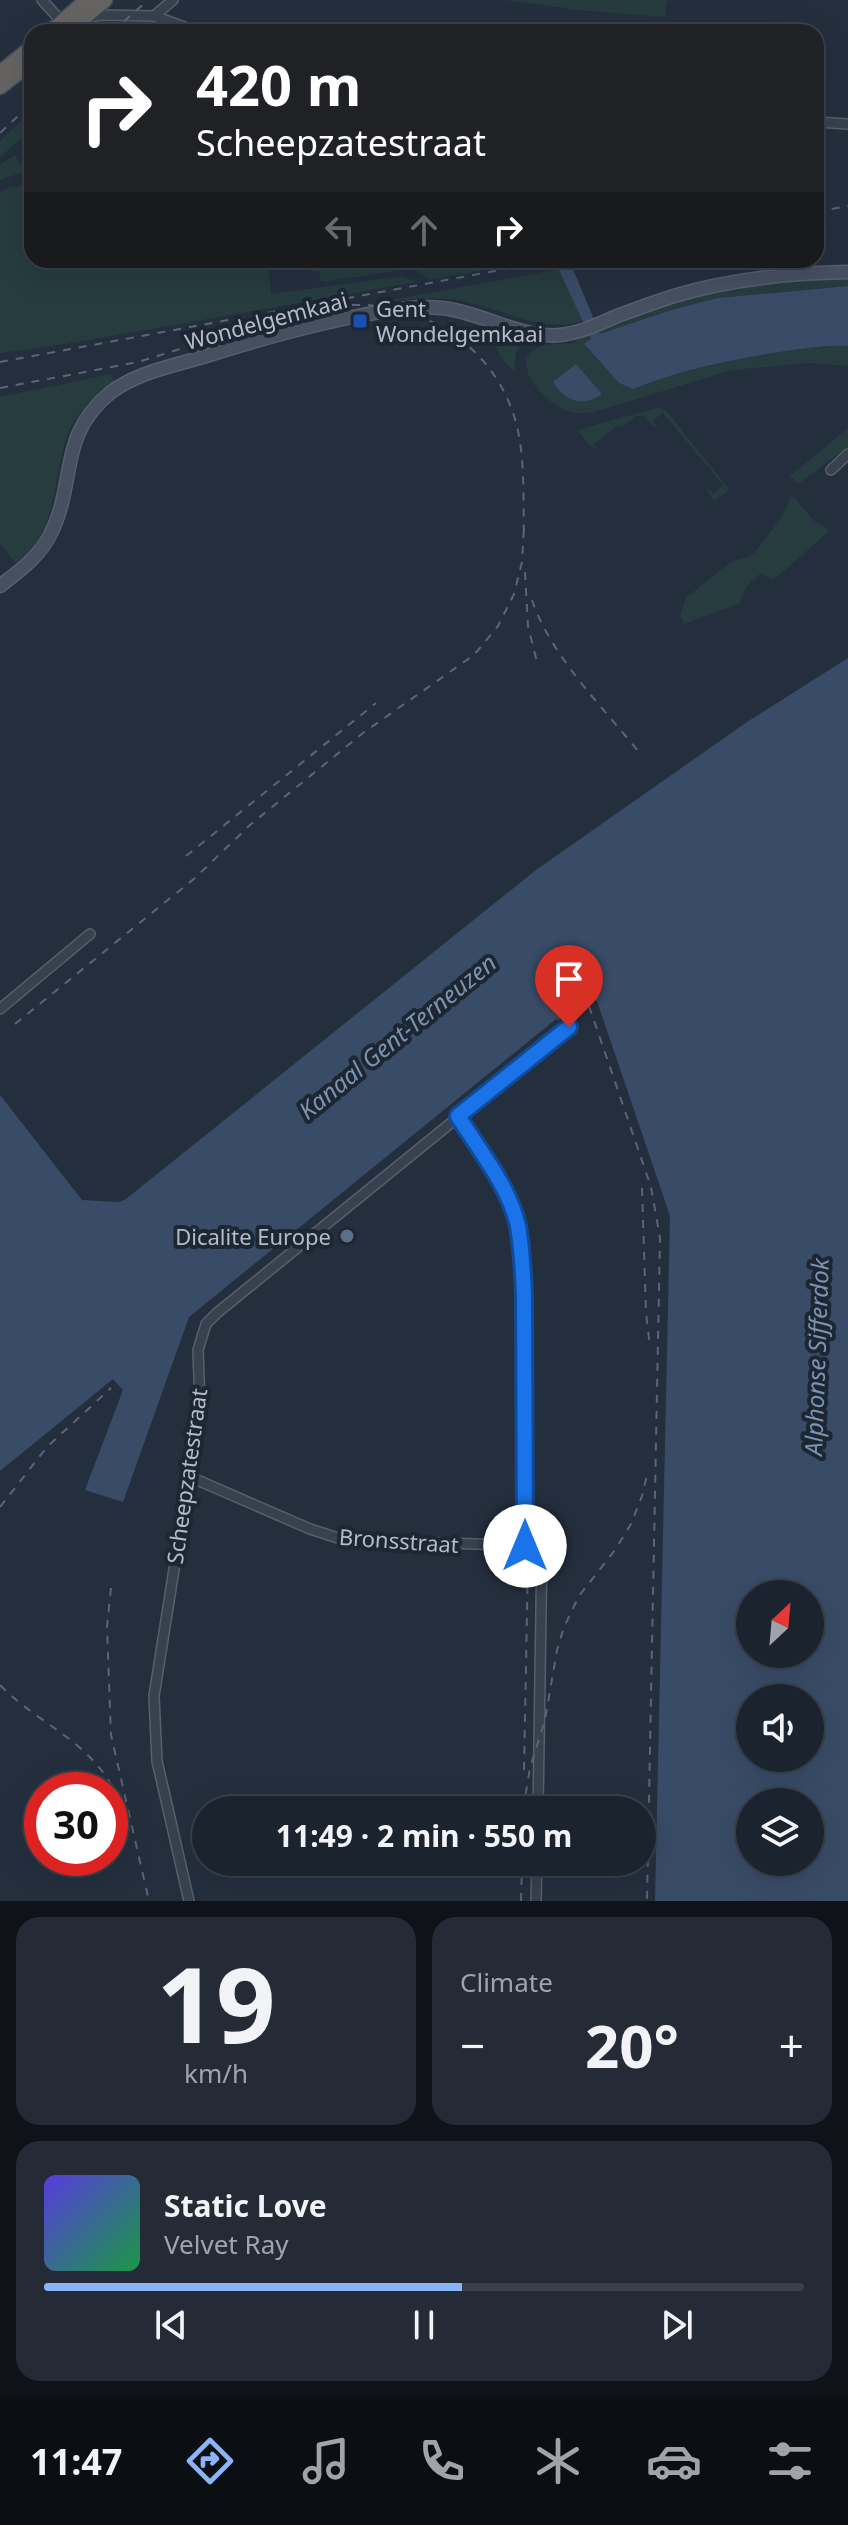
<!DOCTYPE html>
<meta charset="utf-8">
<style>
:root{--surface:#1b232e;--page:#242b36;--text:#f1f3f6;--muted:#a0a4aa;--line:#39404a;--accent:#8ab4f8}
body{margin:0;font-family:"Noto Sans",sans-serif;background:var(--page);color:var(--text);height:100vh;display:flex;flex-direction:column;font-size:30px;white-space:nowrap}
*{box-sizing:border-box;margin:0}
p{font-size:26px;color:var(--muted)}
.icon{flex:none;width:44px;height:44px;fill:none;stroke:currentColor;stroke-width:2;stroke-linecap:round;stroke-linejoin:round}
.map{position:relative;height:1901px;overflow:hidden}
.panel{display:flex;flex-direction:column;gap:16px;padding:16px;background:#0f1319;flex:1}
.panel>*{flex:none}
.hud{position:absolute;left:24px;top:24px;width:800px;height:244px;border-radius:24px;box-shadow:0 8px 32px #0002,0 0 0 2px var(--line);background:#202124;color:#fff;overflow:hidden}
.needle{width:52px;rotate:26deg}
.controls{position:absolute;left:736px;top:1580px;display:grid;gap:16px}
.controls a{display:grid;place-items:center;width:88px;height:88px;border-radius:50%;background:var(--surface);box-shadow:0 8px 32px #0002,0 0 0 2px var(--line);font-size:40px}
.speed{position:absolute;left:24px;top:1772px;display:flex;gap:16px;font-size:40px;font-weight:700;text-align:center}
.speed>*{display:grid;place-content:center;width:104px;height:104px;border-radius:50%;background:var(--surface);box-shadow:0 8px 32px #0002,0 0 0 2px var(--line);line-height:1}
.speed .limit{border:12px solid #d22;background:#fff;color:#111}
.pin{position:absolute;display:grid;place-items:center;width:68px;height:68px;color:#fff;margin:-82px -34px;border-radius:50% 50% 50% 0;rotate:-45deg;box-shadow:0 0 8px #0007}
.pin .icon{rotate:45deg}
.me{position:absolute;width:88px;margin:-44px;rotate:0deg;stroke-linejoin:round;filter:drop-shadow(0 0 6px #0008)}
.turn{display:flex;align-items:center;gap:28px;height:168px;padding:0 40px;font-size:36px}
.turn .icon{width:104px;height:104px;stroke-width:2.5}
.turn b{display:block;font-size:56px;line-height:68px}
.lanes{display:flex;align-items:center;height:76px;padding:0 40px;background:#0003;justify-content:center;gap:40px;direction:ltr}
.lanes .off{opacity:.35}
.big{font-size:60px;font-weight:700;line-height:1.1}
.panel .widget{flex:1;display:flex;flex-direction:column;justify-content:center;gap:12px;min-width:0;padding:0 28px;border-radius:24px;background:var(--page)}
.panel .dial{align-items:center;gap:0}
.dial b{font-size:104px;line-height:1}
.song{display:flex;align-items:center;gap:24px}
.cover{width:96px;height:96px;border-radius:12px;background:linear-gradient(135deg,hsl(250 70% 55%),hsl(140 70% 35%))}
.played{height:8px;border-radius:4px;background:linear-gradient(90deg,var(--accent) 55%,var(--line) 55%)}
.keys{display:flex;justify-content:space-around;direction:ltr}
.heat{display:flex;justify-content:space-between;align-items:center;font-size:44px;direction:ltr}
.panel .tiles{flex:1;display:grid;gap:16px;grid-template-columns:1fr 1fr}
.widget:last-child{grid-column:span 2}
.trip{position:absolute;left:192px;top:1796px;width:464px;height:80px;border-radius:40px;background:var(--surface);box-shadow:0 8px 32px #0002,0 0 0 2px var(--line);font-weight:700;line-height:80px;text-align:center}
.tabs{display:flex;height:128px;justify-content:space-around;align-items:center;background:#0b0e12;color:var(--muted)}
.tabs .icon{width:56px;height:56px}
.tabs .active{color:var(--accent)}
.tabs b{font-size:36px;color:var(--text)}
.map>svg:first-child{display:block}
.green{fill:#263c3f}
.water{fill:#394c67;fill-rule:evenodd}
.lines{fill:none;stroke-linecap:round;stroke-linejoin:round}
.minor-casing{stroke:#565f6c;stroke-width:12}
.secondary-casing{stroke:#565f6c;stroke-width:15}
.trunk-casing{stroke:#434c59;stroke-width:17}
.minor{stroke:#38414e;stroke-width:9}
.secondary{stroke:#465061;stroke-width:12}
.trunk{stroke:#656462;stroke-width:14}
.rail{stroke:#5a6575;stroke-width:2;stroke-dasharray:8 8;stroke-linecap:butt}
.route-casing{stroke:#114b97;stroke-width:20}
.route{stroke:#1a73e8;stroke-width:14}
.transit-dot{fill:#1a4fb4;stroke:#1d2633;stroke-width:3}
.service-dot{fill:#5c6f8a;stroke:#1d2633;stroke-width:3}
.labels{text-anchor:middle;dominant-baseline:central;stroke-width:8;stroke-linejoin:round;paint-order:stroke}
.poi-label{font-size:22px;fill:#b4bcc9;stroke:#1d2633;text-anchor:start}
.street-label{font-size:22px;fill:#b4bcc9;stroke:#1d2633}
.water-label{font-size:24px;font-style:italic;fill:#7c92b1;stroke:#1d2633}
</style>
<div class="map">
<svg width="848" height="1901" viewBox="0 0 848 1901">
<rect width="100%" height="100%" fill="#242f3e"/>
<path class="green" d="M508,0H667L665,17L577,10Z
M32,110V129L0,157V141Z
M15,155L21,165L32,163V169L0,180V165Z
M32,184V260H268L271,294L402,276L417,282L66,344L0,353V193L9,187Z
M309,260H540L429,280L416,270H402L322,282L318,271L311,272Z
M559,269L583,321C537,334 505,309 462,301C435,296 408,300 381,302Z
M848,277V286L717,298L668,311L600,335L598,329C633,316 668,301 705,292C752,282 800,280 848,277Z
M493,330L522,340L516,353L514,371C503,363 492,346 493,330Z
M589,334L591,339L584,345L619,383L633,389C680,370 729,360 779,352C802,349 825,345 848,346V366L808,363L732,370L597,411C571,418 553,407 536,387C529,377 525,370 527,357L541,345L572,343Z
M111,374L114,381C95,394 78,411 69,432C51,475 60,535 15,563L0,543V397Z
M660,407L668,413L728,488V491L714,501L707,490L709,489L713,494L723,485L663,413L653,420L656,426L652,425L644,416H636L621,428L618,425L594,444L597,448L591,447L577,430Z
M848,428V447L798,484L790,476Z
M790,497L795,498L813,520L829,530L826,534L777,577L772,579L760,574C746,585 746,588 740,603L684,624L680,615L686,598L732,561L749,557L755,552L785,513Z"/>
<path class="water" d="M557,260H566L573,269L600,334L668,311L717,298L848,286V346C825,345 802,349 779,352C729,360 680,370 633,389L619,383L584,344L591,339L559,270Z
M576,364L602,394C582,408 565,401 553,382Z
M848,658V1901H655L670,1216L597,1001L586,998L558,1021L556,1019L189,1317L123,1502L85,1490L123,1390L113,1379L0,1471V1095L82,1200L119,1202L126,1199L536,870L747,722ZM810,1594V1654H750V1594ZM810,1698V1758H750V1698ZM810,1802V1862H750V1802Z"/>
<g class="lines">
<defs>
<path id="minor" d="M42,0L62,22L67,21
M154,16L173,0
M89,17L101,15L154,16L198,32
M816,122L848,124
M831,470L848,454
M0,1009L90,934
M458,1116C479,1150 509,1186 518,1226C522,1249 523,1272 524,1295L525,1546
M188,1476L310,1529L344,1540L542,1546L538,1810
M189,1901L157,1761L154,1696L200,1405L198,1350L206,1324L217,1313L569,1027
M536,1901L537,1862"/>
<path id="secondary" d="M0,586C19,571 39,557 50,535C77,483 57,436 110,393C137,372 174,366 206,356C257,340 306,326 358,316C386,311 414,305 442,308C481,312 522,339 560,335C580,333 599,324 617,316C636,309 655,302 674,296C730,279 790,273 848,272"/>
<path id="trunk" d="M50,32L87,0
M68,32L105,0
M0,73L32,47
M0,87L32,62"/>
</defs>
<use href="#minor" class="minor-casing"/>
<use href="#secondary" class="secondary-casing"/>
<use href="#trunk" class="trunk-casing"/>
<use href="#minor" class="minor"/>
<use href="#secondary" class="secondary"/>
<use href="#trunk" class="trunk"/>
<path class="rail" d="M112,32L148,0
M0,133L32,103
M816,212L848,206
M352,305C430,303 501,352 518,431C525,465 523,501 524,536
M0,362L555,260
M0,388L138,362L264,323
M525,572L528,626L537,662
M532,600C551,656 601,705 638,751
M186,856L376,703
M589,1006L651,1187L660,1238L647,1901
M15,1024L195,878L250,825L363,733L474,655L498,626L514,594L522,562L524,525
M642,1188L646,1313L650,1347
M0,1507L47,1447L111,1388
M111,1588L107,1627L111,1735L149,1901
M0,1685C40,1726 91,1740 117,1796
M524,1770L528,1562
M523,1810L530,1768L545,1720L557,1650L564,1627L579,1596L615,1550L631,1524L642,1496L648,1471
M521,1901L522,1862"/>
</g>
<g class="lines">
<defs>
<path id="route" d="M525,1546L524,1295C523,1272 522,1249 518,1226C509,1186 479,1150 458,1116L569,1027"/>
</defs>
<use href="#route" class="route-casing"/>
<use href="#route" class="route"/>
</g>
<rect class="transit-dot" x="352" y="313" width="16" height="16" rx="4"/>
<circle class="service-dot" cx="347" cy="1236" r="8"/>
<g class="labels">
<g class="poi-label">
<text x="376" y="308">Gent<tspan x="376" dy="25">Wondelgemkaai</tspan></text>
<text x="331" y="1236" text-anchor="end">Dicalite Europe</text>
</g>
<g class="street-label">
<text transform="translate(266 320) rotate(-15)">Wondelgemkaai</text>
<text transform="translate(186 1476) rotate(-82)">Scheepzatestraat</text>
<text transform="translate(399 1540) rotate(4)">Bronsstraat</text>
</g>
<g class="water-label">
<text transform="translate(397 1036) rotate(-39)">Kanaal Gent-Terneuzen</text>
<text transform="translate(816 1357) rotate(-88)">Alphonse Sifferdok</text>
</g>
</g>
</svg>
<div class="controls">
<a><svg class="needle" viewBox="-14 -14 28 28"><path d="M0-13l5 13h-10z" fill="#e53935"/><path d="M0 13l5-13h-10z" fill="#a0a4aa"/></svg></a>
<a><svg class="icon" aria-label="sound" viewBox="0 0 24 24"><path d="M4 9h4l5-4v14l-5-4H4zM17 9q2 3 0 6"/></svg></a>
<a><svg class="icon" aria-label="layers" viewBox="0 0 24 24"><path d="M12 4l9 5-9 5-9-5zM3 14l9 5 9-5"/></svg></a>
</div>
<div class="speed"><div class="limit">30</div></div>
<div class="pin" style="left:569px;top:1027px;background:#d93025"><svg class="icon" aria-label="arrive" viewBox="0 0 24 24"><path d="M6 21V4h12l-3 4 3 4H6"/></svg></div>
<svg class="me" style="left:525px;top:1546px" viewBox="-20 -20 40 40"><circle r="19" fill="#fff"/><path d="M0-13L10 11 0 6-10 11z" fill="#1a73e8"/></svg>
<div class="trip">11:49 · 2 min · 550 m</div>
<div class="hud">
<div class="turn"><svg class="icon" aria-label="right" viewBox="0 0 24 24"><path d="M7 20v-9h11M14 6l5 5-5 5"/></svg><div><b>420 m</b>Scheepzatestraat</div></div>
<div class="lanes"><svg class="icon off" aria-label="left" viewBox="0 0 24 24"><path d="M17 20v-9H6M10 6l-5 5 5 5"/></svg><svg class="icon off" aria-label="ahead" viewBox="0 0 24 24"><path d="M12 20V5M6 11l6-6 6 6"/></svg><svg class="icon" aria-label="right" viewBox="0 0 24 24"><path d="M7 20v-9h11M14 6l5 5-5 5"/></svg></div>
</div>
</div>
<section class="panel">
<div class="tiles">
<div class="widget dial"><b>19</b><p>km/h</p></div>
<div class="widget"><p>Climate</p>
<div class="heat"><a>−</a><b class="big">20°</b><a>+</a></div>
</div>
<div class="widget">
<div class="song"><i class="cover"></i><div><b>Static Love</b><p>Velvet Ray</p></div></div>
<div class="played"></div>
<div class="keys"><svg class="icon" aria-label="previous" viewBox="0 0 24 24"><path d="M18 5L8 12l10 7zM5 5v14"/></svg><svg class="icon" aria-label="pause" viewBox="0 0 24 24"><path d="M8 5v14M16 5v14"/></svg><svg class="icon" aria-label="next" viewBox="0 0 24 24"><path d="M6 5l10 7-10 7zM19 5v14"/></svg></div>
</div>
</div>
</section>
<nav class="tabs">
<b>11:47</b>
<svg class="icon active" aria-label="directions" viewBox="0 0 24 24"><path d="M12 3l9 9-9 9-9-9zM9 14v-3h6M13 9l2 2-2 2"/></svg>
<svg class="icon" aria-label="music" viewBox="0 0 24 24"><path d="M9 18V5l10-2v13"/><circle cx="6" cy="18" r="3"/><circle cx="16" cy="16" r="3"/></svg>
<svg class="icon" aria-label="phone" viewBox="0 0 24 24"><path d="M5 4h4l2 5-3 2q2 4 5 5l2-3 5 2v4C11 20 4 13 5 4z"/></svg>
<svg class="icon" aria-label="climate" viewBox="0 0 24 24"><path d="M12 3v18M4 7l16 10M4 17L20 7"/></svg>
<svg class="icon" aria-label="car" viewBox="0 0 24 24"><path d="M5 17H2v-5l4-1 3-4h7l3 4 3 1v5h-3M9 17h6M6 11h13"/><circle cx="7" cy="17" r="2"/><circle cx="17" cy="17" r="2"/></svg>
<svg class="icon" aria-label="filters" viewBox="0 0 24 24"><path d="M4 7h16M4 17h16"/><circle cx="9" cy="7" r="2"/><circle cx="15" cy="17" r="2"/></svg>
</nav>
